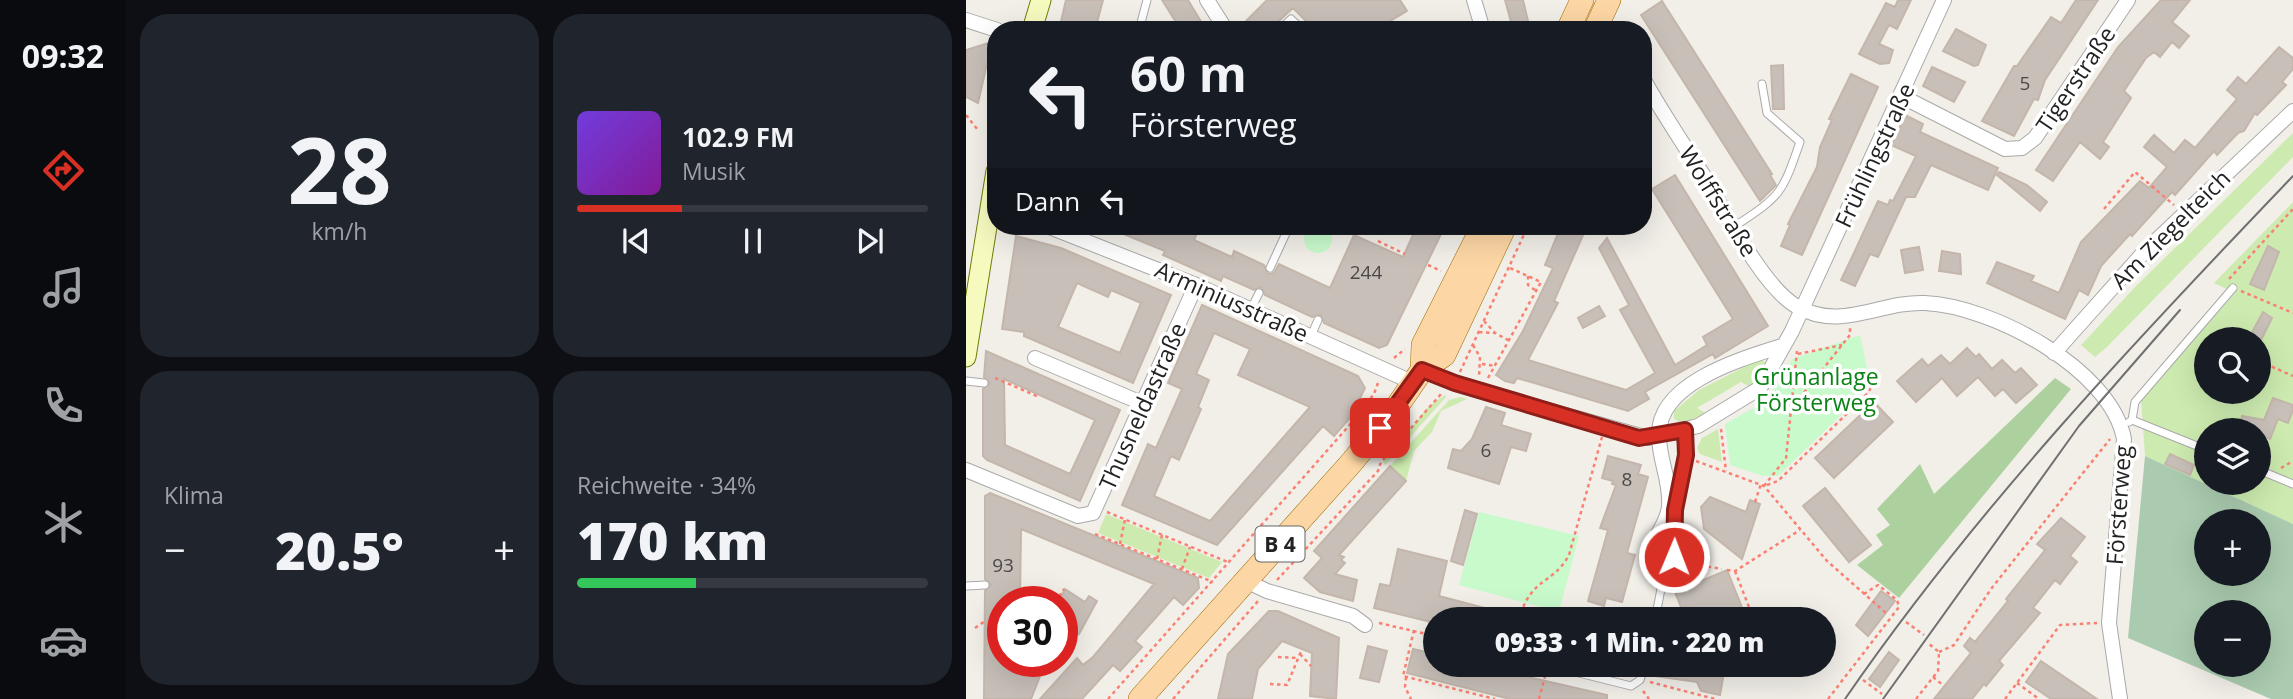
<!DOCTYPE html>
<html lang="de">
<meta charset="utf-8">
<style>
:root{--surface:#171b24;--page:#20242c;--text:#f1f3f6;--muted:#9ea1a6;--line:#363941;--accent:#d93025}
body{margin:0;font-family:"Open Sans",sans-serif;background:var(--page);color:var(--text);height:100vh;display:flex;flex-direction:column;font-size:26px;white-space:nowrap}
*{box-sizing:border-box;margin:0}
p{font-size:23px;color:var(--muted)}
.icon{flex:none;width:38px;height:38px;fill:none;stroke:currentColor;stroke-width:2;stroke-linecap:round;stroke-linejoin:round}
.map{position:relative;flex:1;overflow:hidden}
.panel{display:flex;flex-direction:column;gap:14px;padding:14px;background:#0d0f14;width:840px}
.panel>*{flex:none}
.top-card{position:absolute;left:21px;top:21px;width:665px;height:214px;border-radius:28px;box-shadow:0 7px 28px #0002;background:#171b24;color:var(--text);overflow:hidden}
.buttons{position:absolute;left:1228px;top:327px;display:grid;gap:14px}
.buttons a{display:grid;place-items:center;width:77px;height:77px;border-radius:50%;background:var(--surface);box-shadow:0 7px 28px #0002;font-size:35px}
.speed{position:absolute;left:21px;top:586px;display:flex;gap:14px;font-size:35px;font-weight:700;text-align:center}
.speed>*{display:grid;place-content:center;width:91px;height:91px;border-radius:50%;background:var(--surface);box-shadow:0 7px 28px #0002;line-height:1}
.speed .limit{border:10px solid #d22;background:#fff;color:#111}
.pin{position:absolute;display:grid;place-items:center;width:60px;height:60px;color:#fff;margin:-30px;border-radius:14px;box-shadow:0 4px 10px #0006}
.me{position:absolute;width:77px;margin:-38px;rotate:1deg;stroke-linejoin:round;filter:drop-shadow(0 0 5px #0008)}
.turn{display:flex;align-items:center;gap:24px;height:147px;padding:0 28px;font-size:32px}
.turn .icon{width:91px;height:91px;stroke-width:2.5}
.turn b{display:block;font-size:49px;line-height:60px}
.then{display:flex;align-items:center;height:66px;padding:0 28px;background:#0003;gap:14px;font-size:26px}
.big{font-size:52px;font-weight:800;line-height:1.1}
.panel .tile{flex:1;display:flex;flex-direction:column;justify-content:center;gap:10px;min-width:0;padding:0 24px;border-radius:28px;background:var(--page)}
.panel .dial{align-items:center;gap:0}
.dial b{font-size:91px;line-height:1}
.song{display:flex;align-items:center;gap:21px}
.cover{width:84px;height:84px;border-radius:10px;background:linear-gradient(135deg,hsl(260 70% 55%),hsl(290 70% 35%))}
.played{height:7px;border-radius:4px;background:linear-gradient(90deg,var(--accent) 30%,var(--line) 30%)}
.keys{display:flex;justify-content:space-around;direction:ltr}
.heat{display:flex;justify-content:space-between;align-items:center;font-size:38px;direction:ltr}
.charge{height:10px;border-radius:5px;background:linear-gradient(90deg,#34c759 34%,var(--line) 0)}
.panel .tiles{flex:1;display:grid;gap:14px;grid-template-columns:repeat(2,1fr)}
.trip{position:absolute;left:457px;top:607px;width:413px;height:70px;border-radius:35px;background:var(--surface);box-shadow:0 7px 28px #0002;font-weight:800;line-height:70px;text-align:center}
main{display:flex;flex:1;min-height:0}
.dock{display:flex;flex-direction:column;width:126px;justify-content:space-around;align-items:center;background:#090b0e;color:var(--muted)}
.dock .icon{width:49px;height:49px}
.dock .current{color:var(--accent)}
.dock b{font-size:32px;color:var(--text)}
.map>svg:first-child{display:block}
.grass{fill:#cdebb0;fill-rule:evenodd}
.forest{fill:#add19e}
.cemetery{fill:#aacbaf;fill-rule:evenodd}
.park{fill:#c8facc}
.building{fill:#c7bfb8;stroke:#c4b6ab;stroke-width:2;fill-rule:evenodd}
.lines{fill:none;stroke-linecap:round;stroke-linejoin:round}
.lane-casing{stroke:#a9a9a9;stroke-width:9}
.street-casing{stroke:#a9a9a9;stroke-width:16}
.secondary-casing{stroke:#707d05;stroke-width:21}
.primary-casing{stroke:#a06b00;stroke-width:24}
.path{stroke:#fa8072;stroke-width:2.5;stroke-dasharray:3.5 3.5;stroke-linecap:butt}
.lane{stroke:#fff;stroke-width:7}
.street{stroke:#fff;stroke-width:14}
.secondary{stroke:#f7fabf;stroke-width:19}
.primary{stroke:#fcd6a4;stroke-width:23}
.tram{stroke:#707070;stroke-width:2}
.route-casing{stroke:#8d1f18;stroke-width:18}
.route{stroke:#d93025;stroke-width:12}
.labels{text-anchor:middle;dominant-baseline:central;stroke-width:7;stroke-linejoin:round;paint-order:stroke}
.number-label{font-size:19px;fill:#4b4948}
.shield{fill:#fff;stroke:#646464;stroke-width:2}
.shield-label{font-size:21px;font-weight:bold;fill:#222}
.street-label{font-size:23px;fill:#222;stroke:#fff}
.park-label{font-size:23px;fill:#0c8416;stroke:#fff}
</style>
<main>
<nav class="dock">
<b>09:32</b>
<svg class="icon current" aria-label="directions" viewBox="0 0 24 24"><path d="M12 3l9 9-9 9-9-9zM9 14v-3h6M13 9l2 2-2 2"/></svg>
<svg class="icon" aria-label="music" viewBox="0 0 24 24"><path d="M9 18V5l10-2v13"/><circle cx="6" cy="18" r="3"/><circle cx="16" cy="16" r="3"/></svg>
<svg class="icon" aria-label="phone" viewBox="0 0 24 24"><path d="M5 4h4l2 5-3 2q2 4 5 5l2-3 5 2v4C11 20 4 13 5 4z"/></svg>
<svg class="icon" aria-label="climate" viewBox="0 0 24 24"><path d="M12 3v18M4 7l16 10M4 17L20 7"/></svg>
<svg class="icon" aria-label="car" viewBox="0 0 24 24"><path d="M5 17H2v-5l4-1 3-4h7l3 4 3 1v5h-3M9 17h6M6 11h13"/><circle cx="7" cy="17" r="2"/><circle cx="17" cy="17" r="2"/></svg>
</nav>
<section class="panel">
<div class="tiles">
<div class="tile dial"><b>28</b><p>km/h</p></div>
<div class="tile">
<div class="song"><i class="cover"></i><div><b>102.9 FM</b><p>Musik</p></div></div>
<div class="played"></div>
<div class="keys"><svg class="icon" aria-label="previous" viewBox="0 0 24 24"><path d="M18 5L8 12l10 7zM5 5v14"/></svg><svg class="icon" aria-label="pause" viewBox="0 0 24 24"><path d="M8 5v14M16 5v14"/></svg><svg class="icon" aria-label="next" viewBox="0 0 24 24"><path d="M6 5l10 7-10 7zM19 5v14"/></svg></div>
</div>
<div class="tile"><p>Klima</p>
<div class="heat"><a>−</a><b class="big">20.5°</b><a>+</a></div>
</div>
<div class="tile"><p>Reichweite · 34%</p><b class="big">170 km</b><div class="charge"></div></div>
</div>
</section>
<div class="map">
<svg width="1327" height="699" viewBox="0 0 1327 699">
<rect width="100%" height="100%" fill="#f2efe9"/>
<path class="grass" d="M1327,133V157L1140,348L1129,357L1115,345L1170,286Z
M1327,202V524L1179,456L1175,399L1269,293L1248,283ZM1241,340H1293V392H1241ZM1241,430H1293V483H1241Z
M794,359L800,363L786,388L775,382L731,408L741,414L715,423L708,419V411L733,390Z
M479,395L480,397L419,465L417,462L462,407Z
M495,397L501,399L475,411L466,432L448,451L440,481L424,466L483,400Z
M752,429L756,462L734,454L731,448L736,438Z
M140,514L256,562L243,578L132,533Z"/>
<path class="forest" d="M1089,378L1105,389L933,598L891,565L917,545L910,535L924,525L911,509L954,464L968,494Z"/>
<path class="cemetery" d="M1179,456L1327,524V699H1305L1162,638ZM1241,522H1293V574H1241ZM1241,612H1293V665H1241Z"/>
<path class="park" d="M338 239a14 14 0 1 1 28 0a14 14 0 1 1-28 0Z
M894,335L903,377L895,396L812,476H797L764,465L759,424L791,406L805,393L826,359Z
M513,512L613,536L593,612L493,585Z"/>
<path class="building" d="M100,0H137L129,30H93Z
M196,0H222L240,30H215Z
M301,0H434L441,11L409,30H358L349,22L344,25L327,8L303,30H286L279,22Z
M539,0H557L563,25L547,29Z
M932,0H945L931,29L923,25L913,44L927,50L923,63L914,64L893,54L920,3L929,7Z
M1110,0H1132L1079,80L1072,100L1068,99L1048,136L1016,121L1048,66H1051L1085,17L1095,23Z
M1195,0H1224L1206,22L1223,36L1213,48L1206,42L1194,57L1188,52L1180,58L1158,91L1165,98L1137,142L1143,147L1134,159L1114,142L1087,181L1070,170L1152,47Z
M696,1L806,174L804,175L810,185L794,201L675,15Z
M990,29L1020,45L1012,65L1008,66L977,51Z
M26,42L12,103L0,97V50Z
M1313,47L1327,58V69L1316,82L1320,85L1291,115L1289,113L1278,131L1272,133L1251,155L1248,151L1209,195L1206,192L1166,236L1164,234L1135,266L1122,295L1113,290L1099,319L1021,283L1031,262L1068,276L1065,281L1093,293L1115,242L1174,181L1183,188L1201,167L1178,147L1188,135L1208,153L1219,140L1229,148L1271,99L1261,90L1272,77L1280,84Z
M817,65L818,109H807L805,66Z
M966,67L999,82L988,102L957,86Z
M885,74L912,87L836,255L815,246L824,225L822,224L851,167L854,147L866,120L863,119Z
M939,115L957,124L954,132L1032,168L1022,190L965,165L949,197H940L912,257L904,254L889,286L875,280L887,255L912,201L922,205L924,200L927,201L950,156L925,145Z
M1033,172L1061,185L1081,202L1074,211L1031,175Z
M709,175L802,326L749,358L747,354L679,392L683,399L662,411L551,378L548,383L539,381L530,375L557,331L587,268L579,265L595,226H621L588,301L592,303L562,360L660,390L689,373L654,310L663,305L633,248L641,238L709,365L741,345L737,337L767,319L686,189Z
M138,226H204L214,230L216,226H234L228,240L266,257L268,251L298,265L302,274L308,273L313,264L364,288L388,235L437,257L451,226H467L476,232L421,345L413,348L358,323L355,315L346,317L299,295L295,287L288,290L257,276L255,281L197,255L199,251Z
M50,236L95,248L205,295L167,383L58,336V332L36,329ZM111,283L142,297L145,290L175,303L154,353L92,327Z
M1302,246L1313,252L1298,290L1284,284Z
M953,247L957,270L939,273L935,250Z
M976,251L994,254L995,274L973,271Z
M236,305L392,376L399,388L384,418L368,436L357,426L251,545L156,505L182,444L190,448L216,389L202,383ZM248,333L284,349L272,375L344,407L244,521L188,496L205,456L213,460L235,409L232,407L243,380L230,374Z
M633,306L639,316L617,328L612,318Z
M1297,312L1306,318L1295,340H1282Z
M1001,348L1010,357L1013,354L1026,369L1036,360L1049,373L1055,368L1071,385L1050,403L1037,389L1029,396L1012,377L991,396L976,378L950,402L931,381L956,359L962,366L975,355L984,364Z
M20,351L154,410L114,501L21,460L17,456V389L24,383L18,377ZM38,379L129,420L104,474L39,445Z
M1307,398L1327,405V410L1322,423L1312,419L1304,439L1295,435L1296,432L1274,427L1276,416L1298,420Z
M908,402L927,422L868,478L849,458Z
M520,407L539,413L535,425L565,434L560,451L545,447L533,484L482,468L487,449L495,451L506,439Z
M1204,454L1228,465L1224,475L1199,464Z
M642,456L675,465L672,474L682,477L661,553L669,555L656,602L640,598L638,606L622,601L642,530L634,528L650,485L646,484L647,481L636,478Z
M424,466L440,481L373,555L378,557L375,560L379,563L369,574L391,580L387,601L354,592L338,578L356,558L348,551Z
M859,488L905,545L883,562L837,506Z
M24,493L232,578L233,588L217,605L208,597L169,641L176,647L154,671L147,665L116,699H74L111,658L117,665L127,657L188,584L55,529L54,602H37V662H58V668L76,671L65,699H18L19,591L25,585L19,579V496Z
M744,497L780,512L784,500L794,504L776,559L738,529L735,507Z
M499,510L511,514L497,565L485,561Z
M1095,518L1119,537L1104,556L1111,562L1094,584L1089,580L1067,608L1074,613L1033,661L1037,665L1020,686L1018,684L1006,699H968L1005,653L998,646L1004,638L1009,642L1042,601L1040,599L1079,550L1071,544Z
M432,549L481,561L473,596L549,616L548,620H469V623L408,608L414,584L424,586Z
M761,570L779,615L766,620H720L709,592Z
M99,589L119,602L123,596L131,601L113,634L96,624V602H92Z
M915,591L929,601L902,636L890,625Z
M303,611H312L373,638L370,699L344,696L346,653L316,641L292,669L286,699H252L262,654Z
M402,646L421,651L413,682L394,678Z
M447,649L469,654V665H521L541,670L540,672L641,695V699H544L441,673Z
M923,652L933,660L914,687L903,679Z
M1075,661L1131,699H1085L1060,682Z
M690,665H751L757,678L754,695L735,691L731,682L688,676Z"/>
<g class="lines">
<defs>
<path id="lane" d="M173,30L181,0
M313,30L325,19L337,30
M769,226C815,196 816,194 834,142L801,113L796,84
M304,268L321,231L310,226
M285,309L293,293
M345,336L352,320
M0,381L18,383
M1166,420L1169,402L1267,288
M1163,422L1166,420L1241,450
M1293,470L1327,484
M0,586L19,585
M689,620L700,563
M798,620L811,614
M605,671L665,686L674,680L679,665"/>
<path id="street" d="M241,0L260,30
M508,0L517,30
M0,20L31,30
M677,78C695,111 716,142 736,173C758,209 796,286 830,306C875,332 914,301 959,303C1026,306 1145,369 1158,439L1143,623L1154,699
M935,96L1039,149L1056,148L1069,138L1162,0
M81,226L230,285L448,383
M1088,353L1179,251L1327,111
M69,358L178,404
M456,370L489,384L682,438L732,426L794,388L826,331L978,0
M719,430C724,461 709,488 709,518C709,532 715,550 704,561C695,565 687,561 685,550C689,535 702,522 703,506C705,482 693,460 693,436C691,383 775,359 816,346
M0,470L112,516L127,513L230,285
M280,581L301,591L387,616L399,625"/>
<path id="secondary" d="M66,30L75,0
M0,357L30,171"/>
<path id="primary" d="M602,30L616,0
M629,30L643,0
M456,370L457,345L517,226
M174,699L386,462L432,405L456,370L478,355L539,226"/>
</defs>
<use href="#lane" class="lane-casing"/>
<use href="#street" class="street-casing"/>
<use href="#secondary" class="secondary-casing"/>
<use href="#primary" class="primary-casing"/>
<path class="path" d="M0,115L12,130
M1138,209L1169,172L1208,205
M412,241L439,254
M462,265L475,271
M562,276V285L569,290
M1263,279L1327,209
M1275,291L1327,313
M518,321L529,333
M513,332L529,333L544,341
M507,345L514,357L513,377
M832,354L876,345
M428,358L439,349
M1293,361L1327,376
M516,364L530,366
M494,372L562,226
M29,378L73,397
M522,378L575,282L544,268
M825,409L884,335V328
M755,429L760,471
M730,461L798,486L861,561L920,613
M1315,468L1327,461
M801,485L812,481L902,393L913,372
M798,486L820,458L831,351
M789,502L795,484
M141,512L264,563
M129,534L247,582
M154,544L159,519
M191,559L196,535
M721,563L756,569
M216,569L224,547
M761,570L769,571L834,530
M769,571L788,620
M311,580L412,471L415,462L475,394
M89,602L98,589
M553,620C564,577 587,585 603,555L636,437
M940,622L958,635
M413,623L469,636
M9,628L19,621
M448,630L437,676L529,699
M973,652L988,645L1025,589L1144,439
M334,654L345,666
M312,657L332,658
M585,665L595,668
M440,677L439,687L445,699
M967,677L978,686
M897,680L916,694
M684,682L749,699
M1051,683L1073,699
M304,684L321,685L336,649
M677,691L683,699
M142,699L388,420L408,394L412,383
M207,699L292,601
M573,699L582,665
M862,699L933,607L931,600L912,585L898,594
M950,699L972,671L973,652L963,644
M1039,699L1094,625L1131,623"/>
<use href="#lane" class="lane"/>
<use href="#street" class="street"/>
<use href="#secondary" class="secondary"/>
<use href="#primary" class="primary"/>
<path class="tram" d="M879,699C1010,509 1168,342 1327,176
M917,699L1113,426L1214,310"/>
</g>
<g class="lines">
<defs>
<path id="route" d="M414,428L456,370L489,383L673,438L719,430L720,455L709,510L708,557"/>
</defs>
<use href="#route" class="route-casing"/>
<use href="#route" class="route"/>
</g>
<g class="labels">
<g class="number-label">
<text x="1059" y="83">5</text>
<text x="400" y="272">244</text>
<text x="520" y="450">6</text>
<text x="661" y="479">8</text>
<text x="37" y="565">93</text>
</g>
<rect class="shield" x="289.5" y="526.5" width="49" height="35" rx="5"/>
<g class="shield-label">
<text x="314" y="544">B 4</text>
</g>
<g class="street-label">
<text transform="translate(1109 79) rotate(-56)">Tigerstraße</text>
<text transform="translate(908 155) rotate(-65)">Frühlingstraße</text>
<text transform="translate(753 201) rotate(58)">Wolffstraße</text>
<text transform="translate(1204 229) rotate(-45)">Am Ziegelteich</text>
<text transform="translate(266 301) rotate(24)">Arminiusstraße</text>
<text transform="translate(176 406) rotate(-66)">Thusneldastraße</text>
<text transform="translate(1152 505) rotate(-86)">Försterweg</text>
</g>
<g class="park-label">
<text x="850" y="376">Grünanlage<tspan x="850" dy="26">Försterweg</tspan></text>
</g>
</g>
</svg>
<div class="buttons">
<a><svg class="icon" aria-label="search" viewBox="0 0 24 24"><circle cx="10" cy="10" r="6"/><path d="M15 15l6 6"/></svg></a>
<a><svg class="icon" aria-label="layers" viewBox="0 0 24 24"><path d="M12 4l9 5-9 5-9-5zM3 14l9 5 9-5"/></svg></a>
<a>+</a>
<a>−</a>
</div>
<div class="speed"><div class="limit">30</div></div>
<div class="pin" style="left:414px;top:428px;background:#d93025"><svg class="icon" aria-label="arrive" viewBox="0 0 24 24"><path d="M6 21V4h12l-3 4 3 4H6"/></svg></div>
<svg class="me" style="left:708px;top:557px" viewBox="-20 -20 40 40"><circle r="17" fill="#d93025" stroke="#fff" stroke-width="3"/><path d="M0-11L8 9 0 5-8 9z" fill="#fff"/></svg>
<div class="trip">09:33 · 1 Min. · 220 m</div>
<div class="top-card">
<div class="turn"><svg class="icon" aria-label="left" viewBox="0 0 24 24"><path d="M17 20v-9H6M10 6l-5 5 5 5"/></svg><div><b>60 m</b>Försterweg</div></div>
<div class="then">Dann<svg class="icon" aria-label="left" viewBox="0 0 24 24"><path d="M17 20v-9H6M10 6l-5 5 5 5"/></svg></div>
</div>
</div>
</main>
